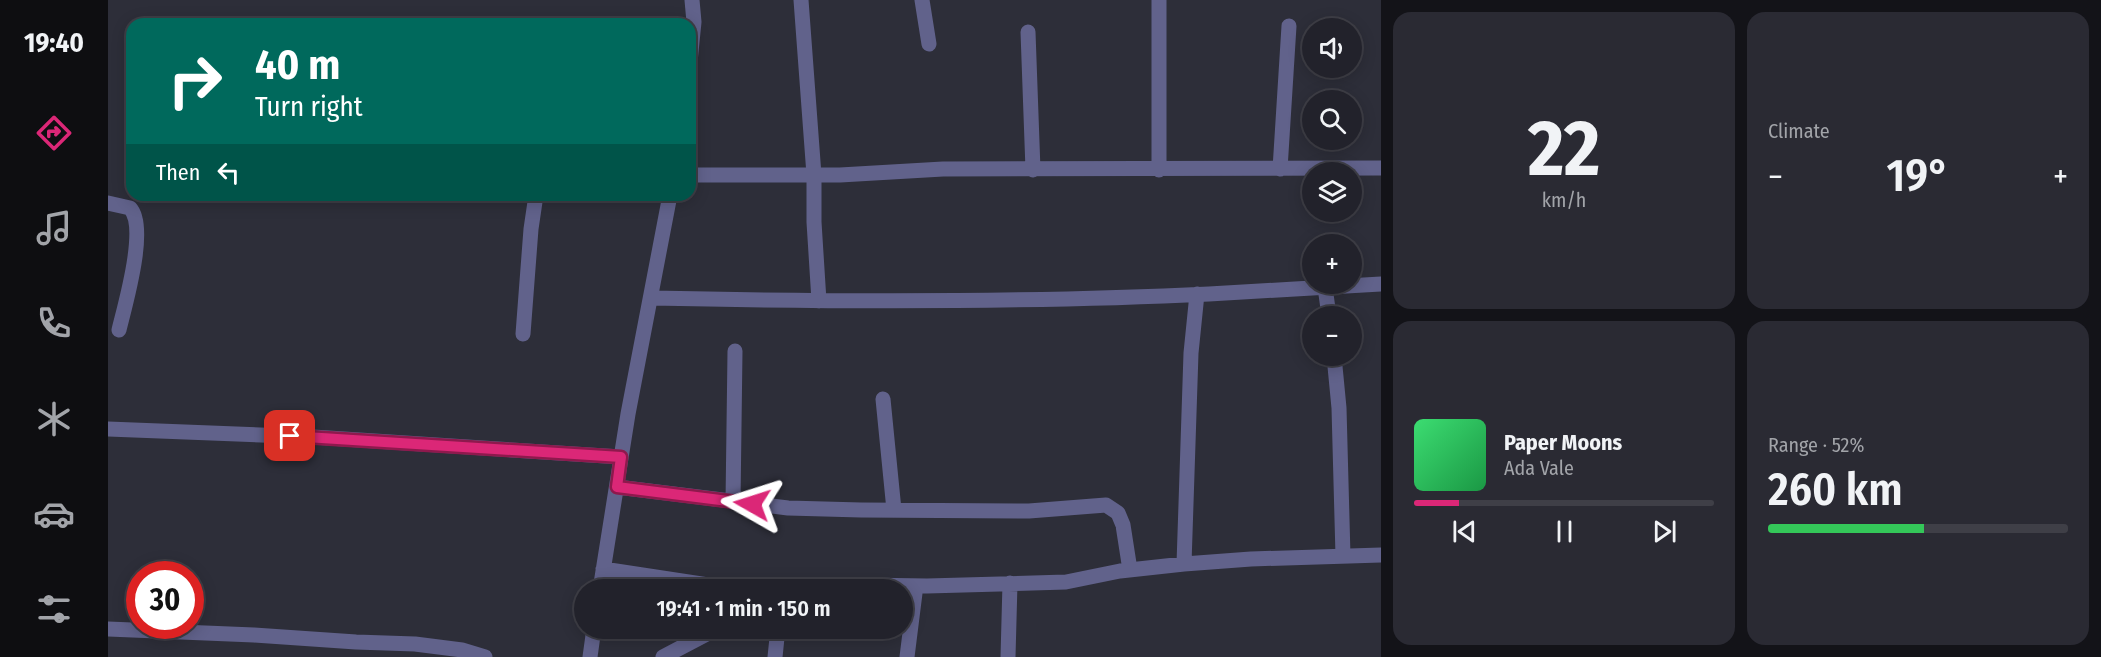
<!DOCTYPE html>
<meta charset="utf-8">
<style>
:root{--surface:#22222b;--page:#2a2a33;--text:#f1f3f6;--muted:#a2a4a9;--line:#3f3f47;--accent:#db2777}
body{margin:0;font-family:"Fira Sans Condensed",sans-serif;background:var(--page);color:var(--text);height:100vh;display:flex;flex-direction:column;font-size:22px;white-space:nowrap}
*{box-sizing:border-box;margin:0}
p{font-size:20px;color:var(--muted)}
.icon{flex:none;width:33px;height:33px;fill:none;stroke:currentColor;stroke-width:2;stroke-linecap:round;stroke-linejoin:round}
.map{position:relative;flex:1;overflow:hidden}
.side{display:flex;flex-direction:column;gap:12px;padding:12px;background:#131318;width:720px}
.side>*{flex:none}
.guide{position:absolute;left:18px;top:18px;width:570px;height:183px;border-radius:18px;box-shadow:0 3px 15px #0003,0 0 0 2px var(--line);background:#00695c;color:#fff;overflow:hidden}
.buttons{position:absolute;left:1194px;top:18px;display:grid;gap:12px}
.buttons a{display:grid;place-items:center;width:60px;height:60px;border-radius:50%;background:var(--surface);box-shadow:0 3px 15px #0003,0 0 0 2px var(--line);font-size:30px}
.speed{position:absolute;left:18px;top:561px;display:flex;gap:12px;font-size:30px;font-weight:700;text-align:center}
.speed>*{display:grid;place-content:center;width:78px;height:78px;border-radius:50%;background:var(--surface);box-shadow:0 3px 15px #0003,0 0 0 2px var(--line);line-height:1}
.speed .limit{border:9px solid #d22;background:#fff;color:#111}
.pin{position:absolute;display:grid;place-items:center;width:51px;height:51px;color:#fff;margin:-26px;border-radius:12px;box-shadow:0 3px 9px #0006}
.me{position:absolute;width:66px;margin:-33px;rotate:276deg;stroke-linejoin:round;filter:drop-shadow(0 0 4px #0008)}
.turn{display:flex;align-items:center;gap:21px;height:126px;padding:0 30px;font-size:27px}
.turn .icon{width:78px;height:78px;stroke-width:2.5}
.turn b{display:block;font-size:42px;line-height:51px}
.then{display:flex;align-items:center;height:57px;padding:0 30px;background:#0003;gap:12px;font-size:22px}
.big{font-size:45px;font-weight:600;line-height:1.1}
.side .tile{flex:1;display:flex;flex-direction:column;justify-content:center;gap:9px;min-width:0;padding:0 21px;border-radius:18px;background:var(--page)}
.side .dial{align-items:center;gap:0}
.dial b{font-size:78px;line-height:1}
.song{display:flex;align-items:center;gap:18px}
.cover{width:72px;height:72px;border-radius:9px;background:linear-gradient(135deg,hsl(140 70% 55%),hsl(140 70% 35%))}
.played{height:6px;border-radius:3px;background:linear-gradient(90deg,var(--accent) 15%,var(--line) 15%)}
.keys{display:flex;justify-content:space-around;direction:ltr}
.heat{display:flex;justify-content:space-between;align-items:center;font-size:33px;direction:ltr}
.charge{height:9px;border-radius:4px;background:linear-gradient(90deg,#34c759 52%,var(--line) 0)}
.side .tiles{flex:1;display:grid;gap:12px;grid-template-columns:repeat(2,1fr)}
.trip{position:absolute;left:466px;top:579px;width:339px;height:60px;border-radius:30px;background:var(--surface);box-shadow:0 3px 15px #0003,0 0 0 2px var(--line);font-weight:600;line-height:60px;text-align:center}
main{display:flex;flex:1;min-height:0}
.dock{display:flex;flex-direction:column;width:108px;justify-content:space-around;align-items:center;background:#0e0e11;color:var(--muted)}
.dock .icon{width:42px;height:42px}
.dock .current{color:var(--accent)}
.dock b{font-size:27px;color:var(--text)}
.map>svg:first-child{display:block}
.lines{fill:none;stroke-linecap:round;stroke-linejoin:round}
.minor{stroke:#61628b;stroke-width:15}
.route-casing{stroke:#8e194d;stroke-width:15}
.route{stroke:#db2777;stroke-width:10}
</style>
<main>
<nav class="dock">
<b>19:40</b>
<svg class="icon current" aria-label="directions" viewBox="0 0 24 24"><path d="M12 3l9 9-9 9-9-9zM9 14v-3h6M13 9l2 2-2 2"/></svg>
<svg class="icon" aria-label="music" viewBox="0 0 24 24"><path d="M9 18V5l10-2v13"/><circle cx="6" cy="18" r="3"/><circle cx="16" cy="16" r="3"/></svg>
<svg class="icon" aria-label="phone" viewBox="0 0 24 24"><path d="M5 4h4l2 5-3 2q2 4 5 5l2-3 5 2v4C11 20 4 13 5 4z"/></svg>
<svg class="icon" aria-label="climate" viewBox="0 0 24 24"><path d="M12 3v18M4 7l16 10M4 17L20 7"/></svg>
<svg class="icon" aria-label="car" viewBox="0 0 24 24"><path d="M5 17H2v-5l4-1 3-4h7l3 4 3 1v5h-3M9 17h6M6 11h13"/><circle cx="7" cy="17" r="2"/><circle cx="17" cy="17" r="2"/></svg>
<svg class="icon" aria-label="filters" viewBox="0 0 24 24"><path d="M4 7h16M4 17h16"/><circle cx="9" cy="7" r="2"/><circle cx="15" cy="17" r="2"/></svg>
</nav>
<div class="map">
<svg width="1273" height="657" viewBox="0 0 1273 657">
<rect width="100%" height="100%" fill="#2d2e39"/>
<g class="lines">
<path class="minor" d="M693,0L706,175V222L711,301
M814,0L821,44
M1051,0V170
M920,32L925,170
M582,62L586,22L584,0
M1172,169L1181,26
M582,175H732L835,169L1273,168
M0,203L22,208C40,227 17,305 11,330
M1217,287L1221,316
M543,298C729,302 915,303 1101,294C1158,291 1216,287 1273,284
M415,334L423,229L428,195
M1226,356L1231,408L1235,556
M775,399L786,510
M0,429L205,437L513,457
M509,487L680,508L753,510L921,511L998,505L1010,513L1015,525L1022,570
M625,502L627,351
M1076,564L1083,353L1089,294
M495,569L633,590
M492,590L520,414L562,195
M701,590L756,585L819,586L958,582L1012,571L1076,564L1143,559L1273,555
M0,629L146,635L248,642L307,644L354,650L377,657
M482,657L486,628
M555,657L610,628
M667,657L670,628
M799,657L807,593
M900,657L902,583"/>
</g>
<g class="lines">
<defs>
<path id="route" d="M182,436L513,457L509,487L644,504"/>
</defs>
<use href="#route" class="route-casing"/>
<use href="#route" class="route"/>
</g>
</svg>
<div class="buttons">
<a><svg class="icon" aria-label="sound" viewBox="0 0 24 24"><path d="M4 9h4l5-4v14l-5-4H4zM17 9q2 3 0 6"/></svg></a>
<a><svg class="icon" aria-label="search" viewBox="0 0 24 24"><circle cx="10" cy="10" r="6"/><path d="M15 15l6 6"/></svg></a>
<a><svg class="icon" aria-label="layers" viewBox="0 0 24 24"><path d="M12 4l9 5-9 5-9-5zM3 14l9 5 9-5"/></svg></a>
<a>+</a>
<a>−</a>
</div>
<div class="speed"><div class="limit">30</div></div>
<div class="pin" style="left:182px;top:436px;background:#d93025"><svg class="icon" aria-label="arrive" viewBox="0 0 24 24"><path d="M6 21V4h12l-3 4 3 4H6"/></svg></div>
<svg class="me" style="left:644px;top:504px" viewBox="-20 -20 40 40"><path d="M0-17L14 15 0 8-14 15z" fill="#db2777" stroke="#fff" stroke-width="4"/></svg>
<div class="trip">19:41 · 1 min · 150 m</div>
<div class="guide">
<div class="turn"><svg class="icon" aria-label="right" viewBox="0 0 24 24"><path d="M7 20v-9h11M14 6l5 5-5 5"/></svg><div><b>40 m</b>Turn right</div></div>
<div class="then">Then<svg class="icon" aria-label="left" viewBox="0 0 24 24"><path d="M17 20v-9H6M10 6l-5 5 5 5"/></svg></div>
</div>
</div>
<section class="side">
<div class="tiles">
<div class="tile dial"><b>22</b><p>km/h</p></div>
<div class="tile"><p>Climate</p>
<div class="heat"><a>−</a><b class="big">19°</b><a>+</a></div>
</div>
<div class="tile">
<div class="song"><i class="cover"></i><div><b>Paper Moons</b><p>Ada Vale</p></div></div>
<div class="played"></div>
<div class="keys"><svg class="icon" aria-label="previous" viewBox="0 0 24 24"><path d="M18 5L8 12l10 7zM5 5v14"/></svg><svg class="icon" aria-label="pause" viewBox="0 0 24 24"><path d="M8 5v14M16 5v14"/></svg><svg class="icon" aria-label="next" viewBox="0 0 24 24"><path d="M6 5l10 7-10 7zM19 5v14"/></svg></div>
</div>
<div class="tile"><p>Range · 52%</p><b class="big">260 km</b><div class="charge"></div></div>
</div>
</section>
</main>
